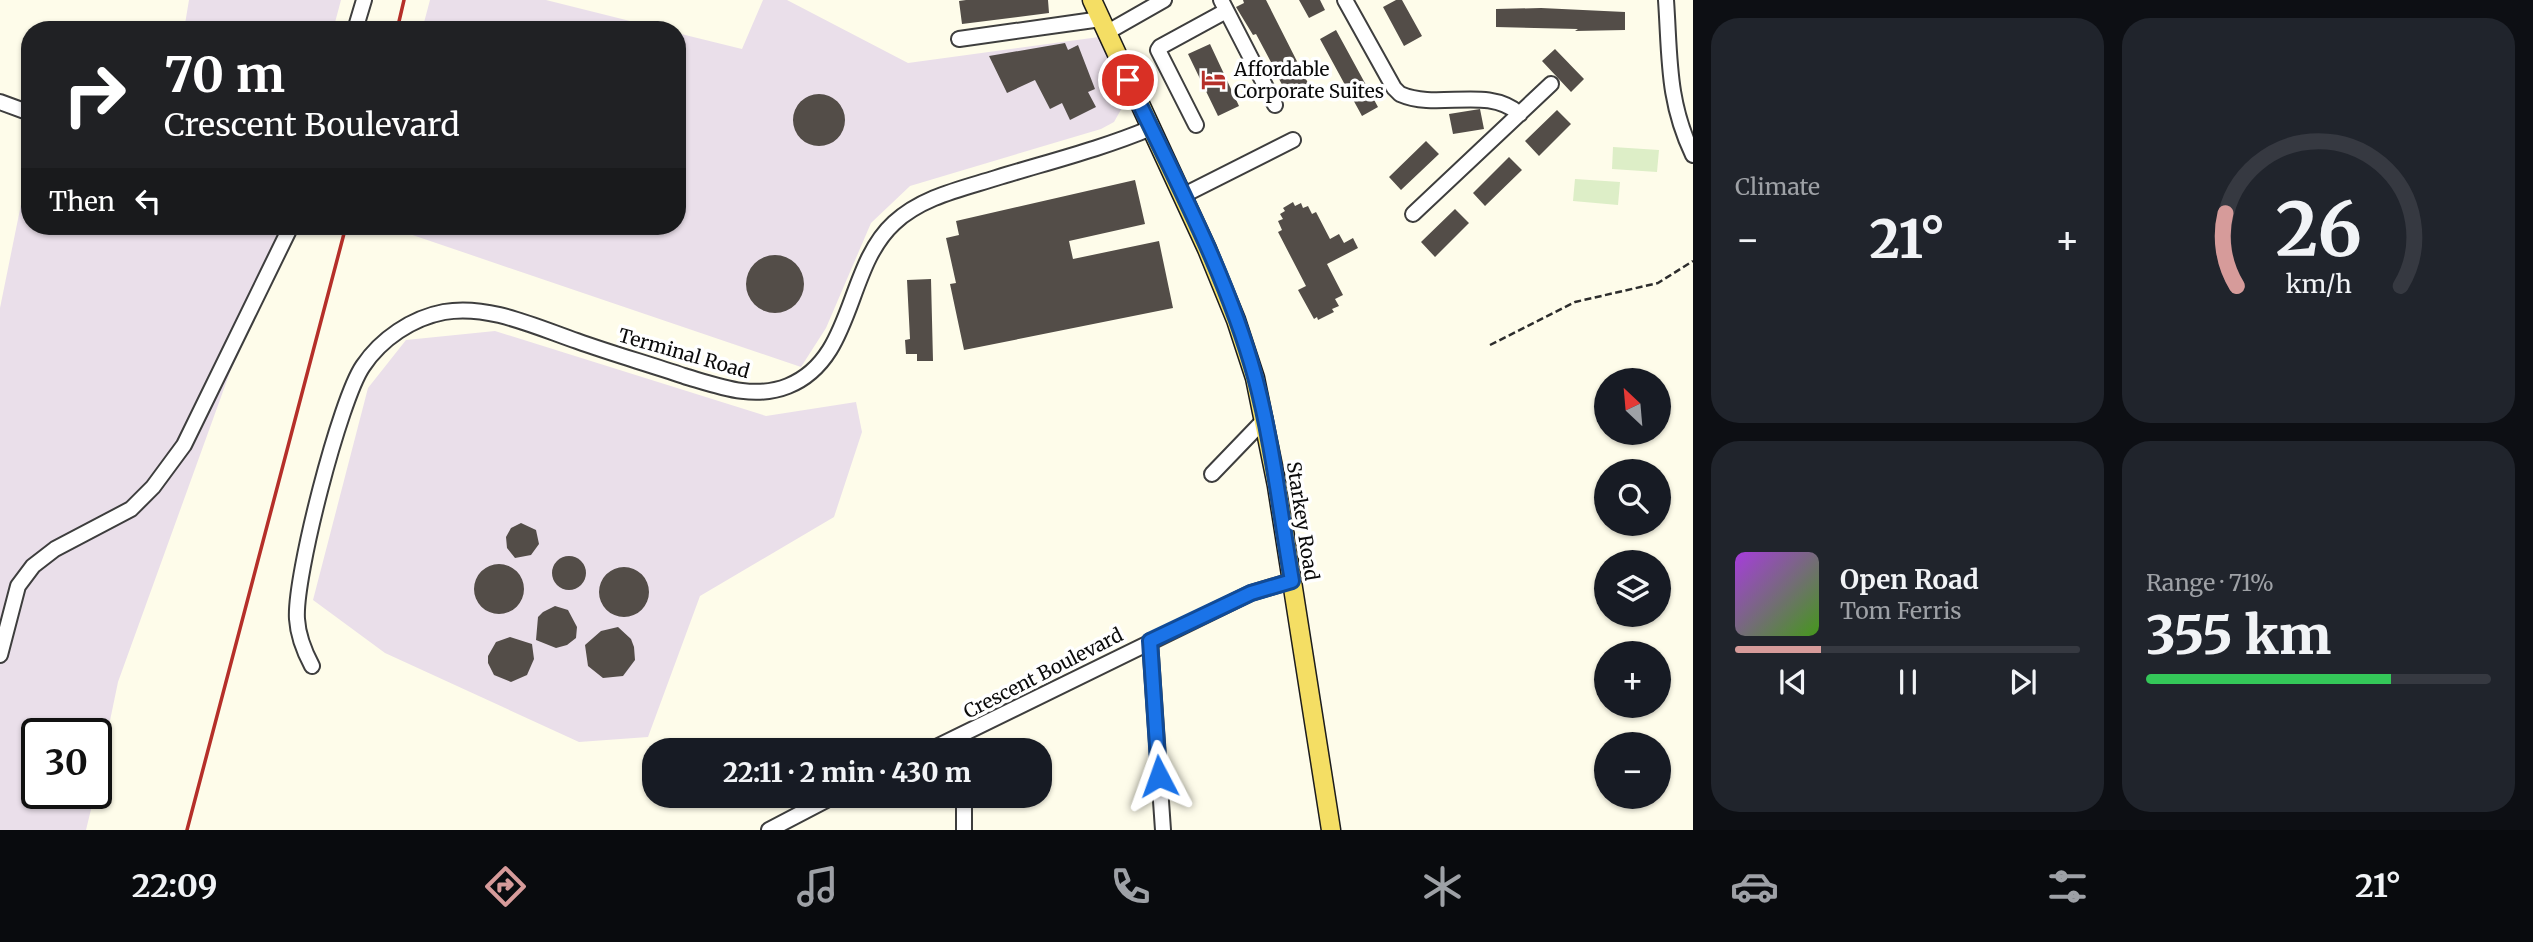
<!DOCTYPE html>
<meta charset="utf-8">
<style>
:root{--surface:#171b24;--page:#20242c;--text:#f1f3f6;--muted:#9ea1a6;--line:#363941;--accent:#d69b9a}
body{margin:0;font-family:Merriweather,serif;background:var(--page);color:var(--text);height:100vh;display:flex;flex-direction:column;font-size:26px;white-space:nowrap}
*{box-sizing:border-box;margin:0}
p{font-size:23px;color:var(--muted)}
.icon{flex:none;width:38px;height:38px;fill:none;stroke:currentColor;stroke-width:2;stroke-linecap:round;stroke-linejoin:round}
.map{position:relative;flex:1;overflow:hidden}
.details{display:flex;flex-direction:column;gap:18px;padding:18px;background:#0d0f14;width:840px}
.details>*{flex:none}
.guide{position:absolute;left:21px;top:21px;width:665px;height:214px;border-radius:28px;box-shadow:0 2px 5px #0004;background:#202124;color:#fff;overflow:hidden}
.needle{width:46px;rotate:334deg}
.tools{position:absolute;left:1594px;top:368px;display:grid;gap:14px}
.tools a{display:grid;place-items:center;width:77px;height:77px;border-radius:50%;background:var(--surface);box-shadow:0 2px 5px #0004;font-size:35px}
.speed{position:absolute;left:21px;top:718px;display:flex;gap:14px;font-size:35px;font-weight:700;text-align:center}
.speed>*{display:grid;place-content:center;width:91px;height:91px;border-radius:50%;background:var(--surface);box-shadow:0 2px 5px #0004;line-height:1}
.speed .limit{border:4px solid #111;border-radius:10px;background:#fff;color:#111}
.pin{position:absolute;display:grid;place-items:center;width:60px;height:60px;color:#fff;margin:-30px;border:4px solid #fff;border-radius:50%;box-shadow:0 2px 7px #0007}
.me{position:absolute;width:77px;margin:-38px;rotate:356deg;stroke-linejoin:round;filter:drop-shadow(0 0 5px #0008)}
.turn{display:flex;align-items:center;gap:24px;height:147px;padding:0 28px;font-size:32px}
.turn .icon{width:91px;height:91px;stroke-width:2.5}
.turn b{display:block;font-size:49px;line-height:60px}
.then{display:flex;align-items:center;height:66px;padding:0 28px;background:#0003;gap:14px;font-size:26px}
.big{font-size:52px;font-weight:800;line-height:1.1}
.details .card{flex:1;display:flex;flex-direction:column;justify-content:center;gap:10px;min-width:0;padding:0 24px;border-radius:28px;background:var(--page)}
.details .dial{align-items:center;gap:0}
.dial svg{height:182px;overflow:visible;fill:none;stroke:var(--line);stroke-width:7;stroke-linecap:round;text-anchor:middle}
.dial text{fill:var(--text);stroke:none}
.song{display:flex;align-items:center;gap:21px}
.cover{width:84px;height:84px;border-radius:10px;background:linear-gradient(135deg,hsl(280 70% 55%),hsl(100 70% 35%))}
.played{height:7px;border-radius:4px;background:linear-gradient(90deg,var(--accent) 25%,var(--line) 25%)}
.keys{display:flex;justify-content:space-around;direction:ltr}
.heat{display:flex;justify-content:space-between;align-items:center;font-size:38px;direction:ltr}
.charge{height:10px;border-radius:5px;background:linear-gradient(90deg,#34c759 71%,var(--line) 0)}
.details .tiles{flex:1;display:grid;gap:18px;grid-template-columns:repeat(2,1fr)}
.trip{position:absolute;left:642px;top:738px;width:410px;height:70px;border-radius:28px;background:var(--surface);box-shadow:0 2px 5px #0004;font-weight:800;line-height:70px;text-align:center}
.dock{display:flex;height:112px;justify-content:space-around;align-items:center;background:#090b0e;color:var(--muted)}
.dock .icon{width:49px;height:49px}
.dock .active{color:var(--accent)}
.dock b{font-size:32px;color:var(--text)}
main{display:flex;flex:1;min-height:0}
.map>svg:first-child{display:block}
.industrial{fill:#eadfea}
.pitch{fill:#ddeec7}
.building{fill:#534d48}
.lines{fill:none;stroke-linecap:round;stroke-linejoin:round}
.minor-casing{stroke:#3e3e3e;stroke-width:18}
.major-casing{stroke:#1c1c1c;stroke-width:21}
.path{stroke:#2d2d2d;stroke-width:2.5;stroke-dasharray:7 3.5;stroke-linecap:butt}
.minor{stroke:#fff;stroke-width:14}
.major{stroke:#f4de64;stroke-width:18}
.rail{stroke:#b52f29;stroke-width:3.5}
.route-casing{stroke:#114b97;stroke-width:18}
.route{stroke:#1a73e8;stroke-width:12}
.labels{text-anchor:middle;dominant-baseline:central;stroke-width:7;stroke-linejoin:round;paint-order:stroke}
.poi-label{font-size:19px;fill:#0b0b0b;stroke:#fff;text-anchor:start}
.street-label{font-size:19px;fill:#0b0b0b;stroke:#fff}
</style>
<main>
<div class="map">
<svg width="1693" height="830" viewBox="0 0 1693 830">
<rect width="100%" height="100%" fill="#fefcea"/>
<path class="industrial" d="M189,0H341L333,30H184Z
M430,0H546L666,30H422Z
M763,0H787L908,63L1099,37L1127,99L1114,122L1101,129L910,186L871,223L826,328L801,367L386,226H677V33L742,49Z
M30,160V226H297L230,372L118,682L96,788V733H37V793H95L86,830H0V308Z
M495,331L766,416L856,402L862,432L834,517L700,596L648,737L579,742L385,653L313,600L368,388L406,340Z"/>
<path class="pitch" d="M1613,147L1659,150L1657,172L1612,169Z
M1575,179L1620,182L1618,205L1573,201Z"/>
<path class="building" d="M966,0H1048L1049,13L962,24L959,1Z
M1243,0H1266L1310,87L1289,98L1278,77L1275,79L1269,68L1273,66L1256,34L1253,35L1236,7L1244,3Z
M1299,0H1320L1325,10L1309,18Z
M1396,0H1402L1422,36L1404,46L1383,7Z
M1541,8L1625,12V30L1575,31L1578,29L1496,27V9Z
M1336,30L1378,107L1362,116L1320,39Z
M1065,43L1068,50L1078,45L1095,89L1088,92L1096,107L1070,120L1062,103L1050,109L1035,80L1007,93L989,56Z
M1210,44L1239,106L1218,116L1188,54Z
M1555,49L1584,79L1571,92L1542,61Z
M793 120a26 26 0 1 1 52 0a26 26 0 1 1-52 0Z
M1480,109L1484,129L1453,134L1449,114Z
M1557,110L1571,124L1539,156L1525,141Z
M1426,141L1439,154L1401,190L1389,177Z
M1509,157L1522,170L1485,206L1473,193Z
M1135,180L1145,224L1069,241L1073,259L1159,241L1173,308L964,350L950,284L956,283L946,238L959,235L956,221Z
M1293,202L1295,206L1301,203L1303,208L1308,206L1312,214L1316,212L1330,239L1339,234L1344,243L1353,238L1358,248L1327,264L1343,295L1335,299L1339,306L1332,309L1334,312L1318,320L1317,317L1314,319L1298,290L1306,286L1278,232L1282,230L1278,221L1283,219L1280,214L1285,211L1283,208Z
M1455,209L1469,223L1435,257L1421,242Z
M746 284a29 29 0 1 1 58 0a29 29 0 1 1-58 0Z
M931,279L933,361H917V354H906L905,340L910,339L907,280Z
M521,523L536,530L539,544L531,555L515,558L507,548L506,537L511,528Z
M552 573a17 17 0 1 1 34 0a17 17 0 1 1-34 0Z
M474 589a25 25 0 1 1 50 0a25 25 0 1 1-50 0Z
M599 592a25 25 0 1 1 50 0a25 25 0 1 1-50 0Z
M555,606L568,610L577,627L576,638L567,645L556,648L536,640L538,617L543,612Z
M618,627L631,639L634,647L635,660L623,676L603,678L588,666L585,645L601,631Z
M510,637L532,644L534,659L527,675L511,682L494,675L488,663V656L496,642Z"/>
<g class="lines">
<defs>
<path id="minor" d="M1221,0L1275,105
M1345,0L1394,88L1400,94C1439,111 1486,85 1520,114
M1666,0C1670,57 1667,101 1693,155
M355,30L364,0
M1106,33L1164,0
M959,39L1101,19
M0,102L30,113
M1196,125L1158,50L1160,47L1226,11
M1182,196L1293,140
M1413,214L1551,84
M1212,474L1265,419
M1150,641L1163,830
M0,655L18,586L33,566L55,549L131,509L153,487L184,445L291,226
M312,666C304,651 298,636 297,619C294,578 340,399 363,366C381,339 412,318 444,312C488,304 536,327 577,341C613,354 649,364 684,376C718,386 753,400 788,386C855,359 845,268 894,223C922,197 961,189 996,178C1048,162 1101,149 1151,128
M928,751L1251,593L1291,581
M769,830L834,796
M964,830V796"/>
<path id="major" d="M1092,0L1207,249L1236,320L1255,378L1277,486L1331,830"/>
</defs>
<use href="#minor" class="minor-casing"/>
<use href="#major" class="major-casing"/>
<path class="path" d="M1490,345L1575,302L1658,283L1693,261"/>
<use href="#minor" class="minor"/>
<use href="#major" class="major"/>
<path class="rail" d="M397,30L404,0
M187,830L346,226"/>
</g>
<g class="lines">
<defs>
<path id="route" d="M1128,80C1174,177 1227,274 1255,377C1273,444 1280,513 1292,581L1251,593L1150,641L1159,776"/>
</defs>
<use href="#route" class="route-casing"/>
<use href="#route" class="route"/>
</g>
<defs>
<symbol id="hotel-bare" viewBox="-9 -9 18 18"><path d="M-6-4.5h1.5V1H6V5H4.5V3h-9V5H-6ZM-4 0a1.8 1.8 0 1 1 3.6 0ZM.5 0V-2.5h3Q6-2.5 6 0Z" fill="#b52f29" stroke="#fff" stroke-width="2.5" paint-order="stroke"/></symbol>
</defs>
<g fill-rule="evenodd">
<use href="#hotel-bare" x="1196" y="62" width="35" height="35"/>
</g>
<g class="labels">
<g class="poi-label">
<text x="1234" y="69">Affordable<tspan x="1234" dy="22">Corporate Suites</tspan></text>
</g>
<g class="street-label">
<text transform="translate(684 353) rotate(16)">Terminal Road</text>
<text transform="translate(1303 521) rotate(81)">Starkey Road</text>
<text transform="translate(1043 673) rotate(-27)">Crescent Boulevard</text>
</g>
</g>
</svg>
<div class="tools">
<a><svg class="needle" viewBox="-14 -14 28 28"><path d="M0-13l5 13h-10z" fill="#e53935"/><path d="M0 13l5-13h-10z" fill="#9ea1a6"/></svg></a>
<a><svg class="icon" aria-label="search" viewBox="0 0 24 24"><circle cx="10" cy="10" r="6"/><path d="M15 15l6 6"/></svg></a>
<a><svg class="icon" aria-label="layers" viewBox="0 0 24 24"><path d="M12 4l9 5-9 5-9-5zM3 14l9 5 9-5"/></svg></a>
<a>+</a>
<a>−</a>
</div>
<div class="speed"><div class="limit">30</div></div>
<div class="pin" style="left:1128px;top:80px;background:#d93025"><svg class="icon" aria-label="arrive" viewBox="0 0 24 24"><path d="M6 21V4h12l-3 4 3 4H6"/></svg></div>
<svg class="me" style="left:1159px;top:776px" viewBox="-20 -20 40 40"><path d="M0-17L14 15 0 8-14 15z" fill="#1a73e8" stroke="#fff" stroke-width="4"/></svg>
<div class="trip">22:11 · 2 min · 430 m</div>
<div class="guide">
<div class="turn"><svg class="icon" aria-label="right" viewBox="0 0 24 24"><path d="M7 20v-9h11M14 6l5 5-5 5"/></svg><div><b>70 m</b>Crescent Boulevard</div></div>
<div class="then">Then<svg class="icon" aria-label="left" viewBox="0 0 24 24"><path d="M17 20v-9H6M10 6l-5 5 5 5"/></svg></div>
</div>
</div>
<section class="details">
<div class="tiles">
<div class="card"><p>Climate</p>
<div class="heat"><a>−</a><b class="big">21°</b><a>+</a></div>
</div>
<div class="card dial"><svg viewBox="0 0 100 80">
<path d="M14 69A42 42 0 1 1 86 69"/>
<path d="M14 69A42 42 0 0 1 9 37" stroke="#d69b9a"/>
<text x="50" y="56" font-size="32" font-weight="700">26</text>
<text x="50" y="72" font-size="11">km/h</text>
</svg></div>
<div class="card">
<div class="song"><i class="cover"></i><div><b>Open Road</b><p>Tom Ferris</p></div></div>
<div class="played"></div>
<div class="keys"><svg class="icon" aria-label="previous" viewBox="0 0 24 24"><path d="M18 5L8 12l10 7zM5 5v14"/></svg><svg class="icon" aria-label="pause" viewBox="0 0 24 24"><path d="M8 5v14M16 5v14"/></svg><svg class="icon" aria-label="next" viewBox="0 0 24 24"><path d="M6 5l10 7-10 7zM19 5v14"/></svg></div>
</div>
<div class="card"><p>Range · 71%</p><b class="big">355 km</b><div class="charge"></div></div>
</div>
</section>
</main>
<nav class="dock">
<b>22:09</b>
<svg class="icon active" aria-label="directions" viewBox="0 0 24 24"><path d="M12 3l9 9-9 9-9-9zM9 14v-3h6M13 9l2 2-2 2"/></svg>
<svg class="icon" aria-label="music" viewBox="0 0 24 24"><path d="M9 18V5l10-2v13"/><circle cx="6" cy="18" r="3"/><circle cx="16" cy="16" r="3"/></svg>
<svg class="icon" aria-label="phone" viewBox="0 0 24 24"><path d="M5 4h4l2 5-3 2q2 4 5 5l2-3 5 2v4C11 20 4 13 5 4z"/></svg>
<svg class="icon" aria-label="climate" viewBox="0 0 24 24"><path d="M12 3v18M4 7l16 10M4 17L20 7"/></svg>
<svg class="icon" aria-label="car" viewBox="0 0 24 24"><path d="M5 17H2v-5l4-1 3-4h7l3 4 3 1v5h-3M9 17h6M6 11h13"/><circle cx="7" cy="17" r="2"/><circle cx="17" cy="17" r="2"/></svg>
<svg class="icon" aria-label="filters" viewBox="0 0 24 24"><path d="M4 7h16M4 17h16"/><circle cx="9" cy="7" r="2"/><circle cx="15" cy="17" r="2"/></svg>
<b>21°</b>
</nav>
